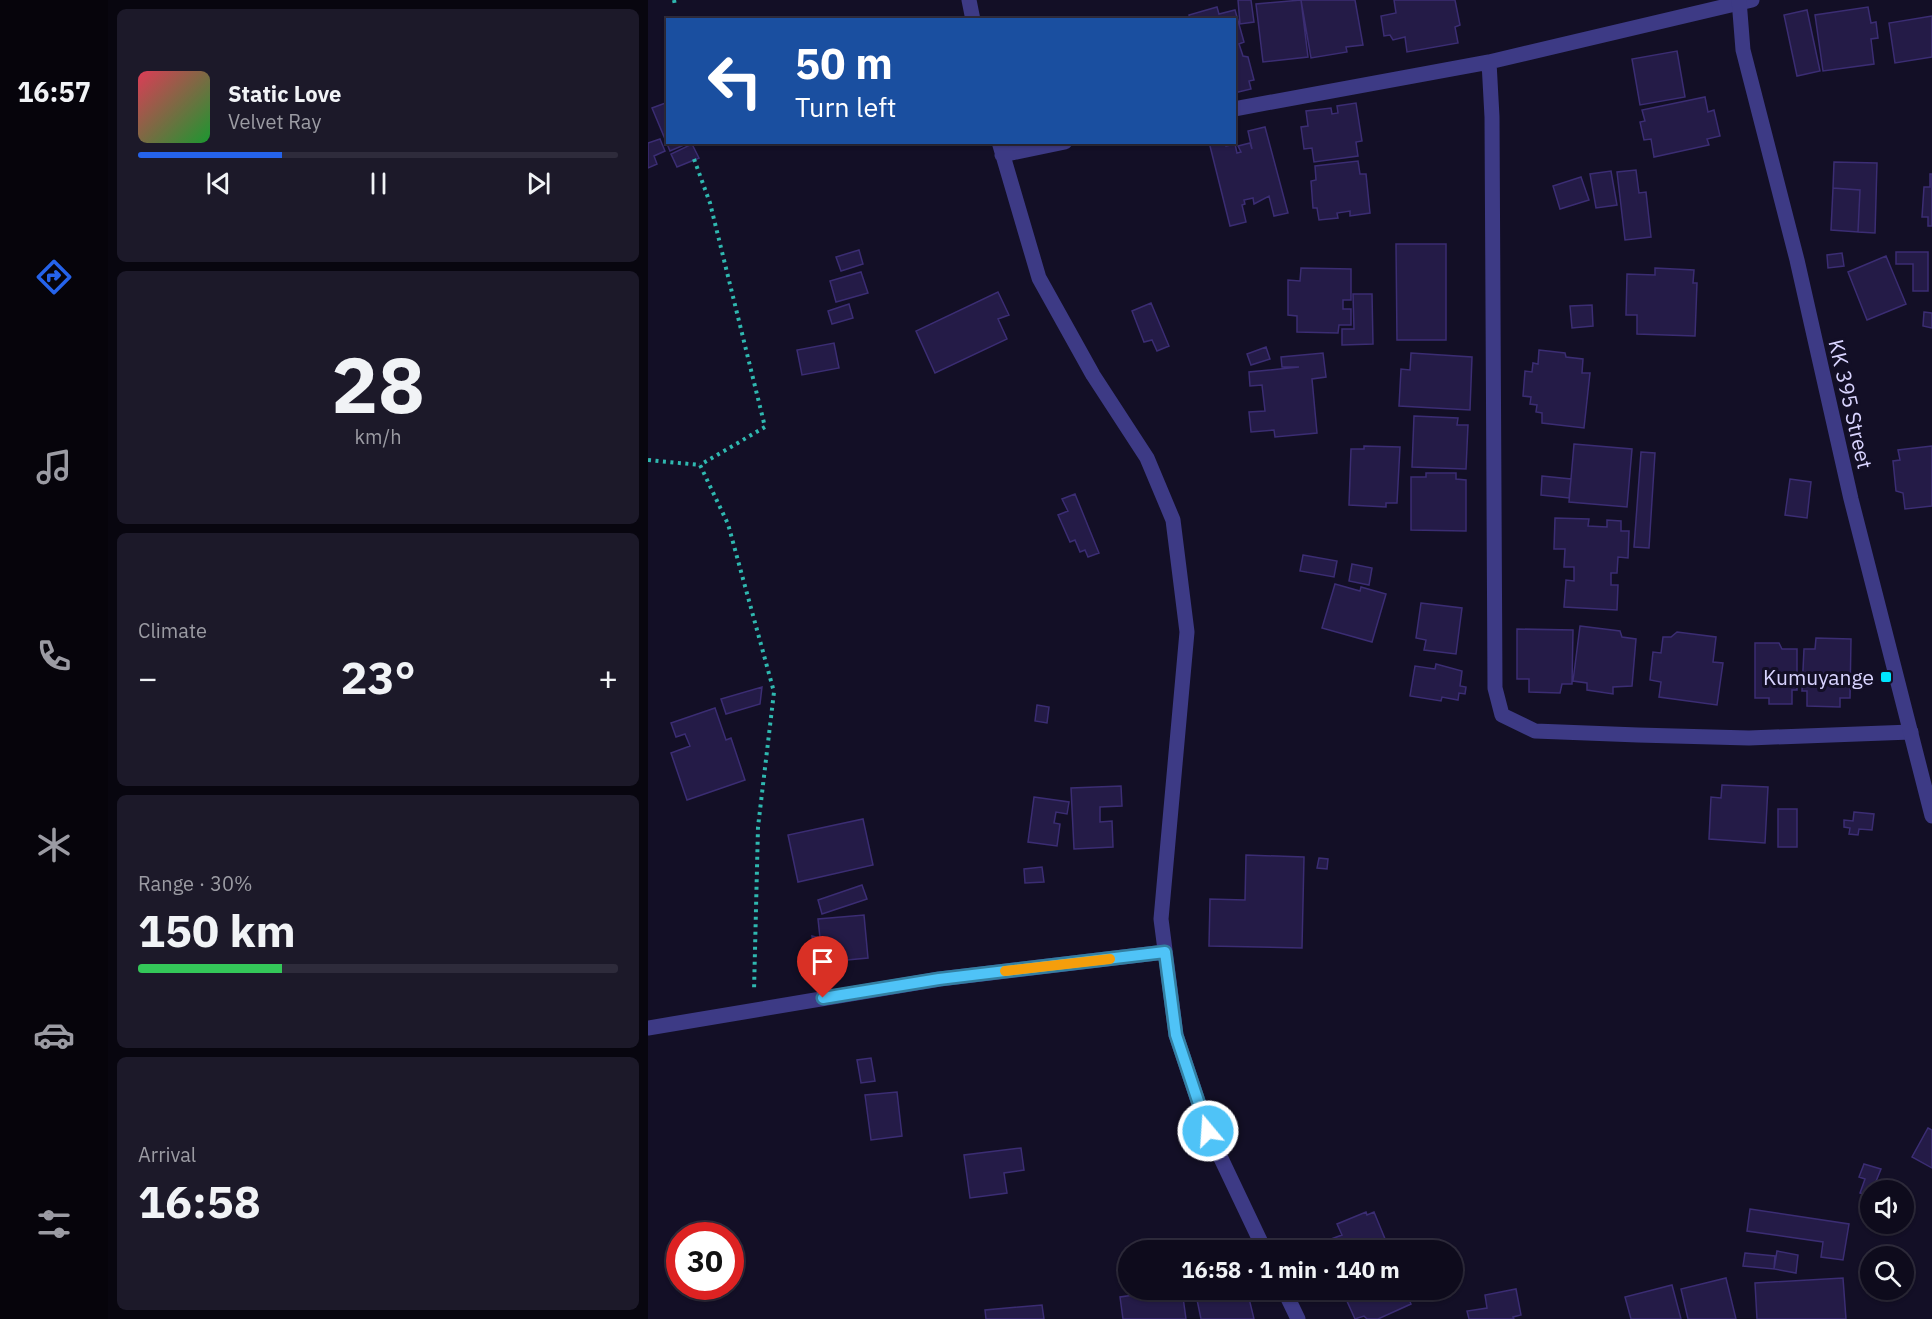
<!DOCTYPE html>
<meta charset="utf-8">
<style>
:root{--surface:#0e0b1c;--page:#1c1929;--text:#f1f3f6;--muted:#9b9ba3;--line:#2e2b3b;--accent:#2563eb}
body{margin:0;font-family:"IBM Plex Sans",sans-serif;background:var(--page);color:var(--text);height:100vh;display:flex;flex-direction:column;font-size:22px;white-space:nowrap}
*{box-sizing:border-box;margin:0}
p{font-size:20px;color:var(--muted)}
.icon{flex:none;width:33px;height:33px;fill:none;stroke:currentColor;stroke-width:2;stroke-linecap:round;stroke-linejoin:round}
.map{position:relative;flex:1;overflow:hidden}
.side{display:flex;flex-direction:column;gap:9px;padding:9px;background:#08060f;width:540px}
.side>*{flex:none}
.guide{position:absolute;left:18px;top:18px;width:570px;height:126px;border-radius:0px;box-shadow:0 2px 4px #0004,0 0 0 2px var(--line);background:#1a4fa0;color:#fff;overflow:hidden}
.fabs{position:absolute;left:1212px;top:1180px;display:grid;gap:12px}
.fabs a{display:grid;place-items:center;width:54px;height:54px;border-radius:50%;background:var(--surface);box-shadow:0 2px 4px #0004,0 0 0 2px var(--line);font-size:30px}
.speed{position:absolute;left:18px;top:1222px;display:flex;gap:12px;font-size:30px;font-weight:700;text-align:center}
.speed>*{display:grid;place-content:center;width:78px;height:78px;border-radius:50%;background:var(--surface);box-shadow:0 2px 4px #0004,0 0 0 2px var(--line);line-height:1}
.speed .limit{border:9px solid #d22;background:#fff;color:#111}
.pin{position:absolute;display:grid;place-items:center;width:51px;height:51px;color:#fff;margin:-62px -26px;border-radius:50% 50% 50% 0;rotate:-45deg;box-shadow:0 0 6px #0007}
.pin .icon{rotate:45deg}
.me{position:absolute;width:66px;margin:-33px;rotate:342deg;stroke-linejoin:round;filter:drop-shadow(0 0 4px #0008)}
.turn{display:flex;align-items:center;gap:21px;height:126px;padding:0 30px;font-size:27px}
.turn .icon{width:78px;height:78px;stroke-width:2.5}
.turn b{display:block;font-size:42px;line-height:51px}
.big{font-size:45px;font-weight:700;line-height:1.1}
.side .tile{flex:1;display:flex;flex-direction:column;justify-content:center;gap:9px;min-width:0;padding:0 21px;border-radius:9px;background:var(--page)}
.side .dial{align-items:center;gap:0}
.dial b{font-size:78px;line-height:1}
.song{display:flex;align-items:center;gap:18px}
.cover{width:72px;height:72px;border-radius:9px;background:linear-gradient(135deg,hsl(350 70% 55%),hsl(130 70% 35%))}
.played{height:6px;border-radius:3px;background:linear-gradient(90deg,var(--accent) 30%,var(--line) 30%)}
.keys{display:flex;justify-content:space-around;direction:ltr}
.heat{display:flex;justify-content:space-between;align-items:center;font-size:33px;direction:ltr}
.charge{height:9px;border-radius:4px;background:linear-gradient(90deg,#34c759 30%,var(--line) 0)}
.trip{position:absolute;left:470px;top:1240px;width:345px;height:60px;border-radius:30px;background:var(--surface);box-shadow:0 2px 4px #0004,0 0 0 2px var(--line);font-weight:700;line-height:60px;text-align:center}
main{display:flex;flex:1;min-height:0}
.tabs{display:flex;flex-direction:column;width:108px;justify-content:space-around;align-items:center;background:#06040b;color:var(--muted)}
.tabs .icon{width:42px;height:42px}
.tabs .on{color:var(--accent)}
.tabs b{font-size:27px;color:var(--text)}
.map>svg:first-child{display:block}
.building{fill:#241b47;stroke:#3b2d73;stroke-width:1.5}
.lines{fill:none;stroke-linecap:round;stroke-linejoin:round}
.path{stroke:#2fb8b0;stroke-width:4;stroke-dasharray:3 4.5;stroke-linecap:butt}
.minor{stroke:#3d3a85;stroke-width:15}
.tertiary{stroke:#3d3a85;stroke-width:15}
.route-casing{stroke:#337fa1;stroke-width:15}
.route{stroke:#4fc3f7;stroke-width:10}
.slow{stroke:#f59e0b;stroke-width:10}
.poi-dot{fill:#00e5ff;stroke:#130f26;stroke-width:2}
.labels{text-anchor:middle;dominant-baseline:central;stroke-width:6;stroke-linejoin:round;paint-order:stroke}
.street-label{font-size:21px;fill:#d9d4ff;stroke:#130f26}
.poi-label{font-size:21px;fill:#d9d4ff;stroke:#130f26;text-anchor:end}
</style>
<main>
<nav class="tabs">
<b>16:57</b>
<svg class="icon on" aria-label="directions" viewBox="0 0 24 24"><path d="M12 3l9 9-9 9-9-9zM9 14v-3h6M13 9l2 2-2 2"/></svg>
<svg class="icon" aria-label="music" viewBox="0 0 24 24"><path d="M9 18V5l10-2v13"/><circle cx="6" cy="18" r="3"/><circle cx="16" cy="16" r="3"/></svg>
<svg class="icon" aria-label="phone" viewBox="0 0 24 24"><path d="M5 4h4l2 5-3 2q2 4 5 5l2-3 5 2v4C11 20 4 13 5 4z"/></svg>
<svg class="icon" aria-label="climate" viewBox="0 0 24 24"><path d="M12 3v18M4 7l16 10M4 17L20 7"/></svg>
<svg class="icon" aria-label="car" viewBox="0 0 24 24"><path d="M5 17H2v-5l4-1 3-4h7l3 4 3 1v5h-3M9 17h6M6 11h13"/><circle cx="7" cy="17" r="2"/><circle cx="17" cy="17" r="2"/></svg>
<svg class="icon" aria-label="filters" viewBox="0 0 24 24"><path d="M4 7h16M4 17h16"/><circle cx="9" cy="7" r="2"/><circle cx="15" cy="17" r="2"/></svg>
</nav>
<section class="side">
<div class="tile">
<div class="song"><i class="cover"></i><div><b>Static Love</b><p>Velvet Ray</p></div></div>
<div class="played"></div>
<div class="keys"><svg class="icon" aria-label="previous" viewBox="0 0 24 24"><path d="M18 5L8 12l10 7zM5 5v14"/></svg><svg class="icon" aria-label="pause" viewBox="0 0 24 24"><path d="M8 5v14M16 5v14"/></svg><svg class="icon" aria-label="next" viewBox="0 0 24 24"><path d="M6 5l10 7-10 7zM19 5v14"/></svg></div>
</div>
<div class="tile dial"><b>28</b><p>km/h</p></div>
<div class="tile"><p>Climate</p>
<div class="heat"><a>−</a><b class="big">23°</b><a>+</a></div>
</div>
<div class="tile"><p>Range · 30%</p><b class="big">150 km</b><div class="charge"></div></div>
<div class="tile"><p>Arrival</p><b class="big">16:58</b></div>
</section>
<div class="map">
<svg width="1284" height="1319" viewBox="0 0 1284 1319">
<rect width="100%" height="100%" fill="#130f26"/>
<path class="building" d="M590,0H603L606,22L592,24Z
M653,0L660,57L615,62L608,4Z
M653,0H707L715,45L698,47L699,52L663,58Z
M746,0H807L812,25L807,27L810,43L759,52L757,37L745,40L742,35L736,36L733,16L748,13Z
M569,7L571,14L587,10L596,42L591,44L595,56L600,57L606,80L601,81L603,89L586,93V20H542L541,15Z
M1220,7L1223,23L1228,22L1230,38L1223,39L1226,64L1175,71L1167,15Z
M1159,10L1172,71L1149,76L1136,15Z
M1284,16V57L1247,63L1241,23Z
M1029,51L1037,97L992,105L984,59Z
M1057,97L1060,112L1066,110L1072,136L1059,139L1061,145L1006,157L1003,139L996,140L992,122L997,121L994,110Z
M20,102V142H43L22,151L4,108Z
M708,103L714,141L708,142L710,156L666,162L664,148L656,149L653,127L660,126L658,111L683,108L684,114L690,113L689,106Z
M617,127L640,213L626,216L621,196L606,204L605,198L596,200L597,204L594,205L598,222L582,226L561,142H577L578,146L587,144L589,153L593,152L590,146L602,143L604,149L600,131Z
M12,139L17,151L6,156L9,164L0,168V143Z
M44,144L51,158L29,167L23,154Z
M710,161L712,174H718L722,213L702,216V211L689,213L690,218L671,220L669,208H665L663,181L668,180L667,166Z
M1186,162L1229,163L1227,233L1210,232L1212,190L1185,188Z
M988,170L991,193L998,192L1003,237L977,240L969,172Z
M963,171L969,205L948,208L942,174Z
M1282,174H1284V226H1280V217H1274L1276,187H1282Z
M933,177L941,200L912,209L905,186Z
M1185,188L1212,190L1210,232L1183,230Z
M748,244H798V340H749Z
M211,250L215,264L193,271L188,257Z
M1248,252H1280V291H1265V264H1248Z
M1194,253L1196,266L1180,268L1179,255Z
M1238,256L1258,304L1219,320L1200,272Z
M653,268L703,269V300H695V309H703V325H691L690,333L649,332V316L640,315V280L652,281Z
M1007,268L1046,270L1045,283H1049L1047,336L989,334V315H978L979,274L1007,275Z
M213,272L220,293L188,302L182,281Z
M350,292L361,315L350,319L359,339L287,373L268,331Z
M705,294H724L725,344L694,345V329H706Z
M503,303L521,346L509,351L504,340L496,342L484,311Z
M201,304L205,318L184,324L180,311Z
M944,305L945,326L924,328L922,306Z
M1276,312L1284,313V328L1275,326Z
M186,343L191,368L154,375L149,350Z
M618,347L622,359L603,365L599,354Z
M891,350L917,353L918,357L935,359L934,373H942L936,428L894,423V413L888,412L889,405L882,404L883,397L875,396L877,371L884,372L885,363L890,364Z
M675,353L678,377L664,379L669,433L627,437L626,430L603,432L601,412L617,411L614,385L602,386L601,372L651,367H634L633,357Z
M763,353L824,357L822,410L751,406L753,369L762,370Z
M766,416L810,418L809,425H820L818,469L764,467Z
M926,444L984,449L979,507L921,502Z
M716,446L752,447L749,503H738V507L701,505L703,449H716Z
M1284,446V506L1257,509L1255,493L1248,491L1245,461L1252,460L1250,450Z
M993,452L1007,453L1001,548L986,547Z
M778,473H808V479L818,480V531L763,530V477H778Z
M894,476L923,479L921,498L893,495Z
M1142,479L1163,482L1159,518L1137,515Z
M427,494L451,553L440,557L437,550L432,552L427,540L422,542L410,515L420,511L414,499Z
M907,518L941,519L940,526L959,527V520L973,521V531H981L980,558L970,557L969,573H963V585H970L969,610L916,607L918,580L926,581V567H916L917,549H906Z
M655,555L689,561L686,577L652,571Z
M704,564L724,568L721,585L701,581Z
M687,584L712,591L713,587L738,594L724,642L674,628Z
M773,603L814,608L808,654L776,650L778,640L768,638Z
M932,626L972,631L974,637L988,639L984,686L965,687V694L939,690V683L925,681Z
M869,629L925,630L924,684H914L912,693L881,692V679H869Z
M1029,632L1068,637L1065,662L1075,663L1069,705L1011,697L1013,682L1002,680L1005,652L1013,653L1015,637H1023Z
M1168,638L1203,639L1202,698H1192V707L1159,706V691H1154L1156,649H1167Z
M1107,643H1131L1134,649H1149V690H1144V704H1121V698H1107Z
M788,664L814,671L812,686L818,687L817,694L811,693L810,700L794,697L793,701L762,696L767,666L787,669Z
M114,687L112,704L78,714L73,699Z
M389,705L401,707L399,723L387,721Z
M67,708L78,740L83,738L97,780L39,800L23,753L42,746L37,734L28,737L23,723Z
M1074,785L1120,787L1117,843L1061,839L1063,797L1073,798Z
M473,786L474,806L452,807V822L464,821L465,847L426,849L423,788Z
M386,797L421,802L419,814L408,812L406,823L412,824L409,846L380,842Z
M1130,809H1149V847H1130Z
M1206,812L1226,814L1224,830L1211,829L1210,835L1201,834L1202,828L1196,827V820L1205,821Z
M215,819L225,865L150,882L140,835Z
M598,855L656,857L654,948L561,946L562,899L597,900Z
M671,858L680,859L679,869L669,868Z
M394,867L396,882L377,883L376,869Z
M214,885L219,899L174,914L170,900Z
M216,915L220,958L167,963L164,936L172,938L170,919Z
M223,1058L227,1081L213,1083L209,1060Z
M249,1092L254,1136L223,1140L217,1095Z
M1280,1128L1284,1130V1168L1264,1157Z
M373,1148L376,1170L356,1173L359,1193L322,1198L316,1155Z
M1216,1164L1233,1169L1222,1196L1212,1193L1217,1179L1211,1177Z
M1102,1209L1201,1224L1195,1260L1173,1257L1175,1242L1099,1231Z
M718,1212L719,1215L726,1212L742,1251H689L683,1239L694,1235L689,1224Z
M1129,1251L1150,1255L1148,1273L1126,1269Z
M1097,1253L1127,1256L1126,1269L1095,1266Z
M1078,1278L1088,1319H1040L1033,1289Z
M1195,1278L1198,1319H1109L1107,1283Z
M1024,1285L1033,1319H983L977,1297Z
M868,1289L873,1315L865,1317L866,1319H821L819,1311L839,1308L837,1295Z
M522,1290H534L538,1319H475L472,1297Z
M547,1290H599L606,1319H553Z
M694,1290H757L763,1304L730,1319H719L716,1316L707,1319Z
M394,1305L396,1319H338L337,1310Z"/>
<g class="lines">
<path class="path" d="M26,0L27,5
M46,159L62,203L117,427L52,465
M0,460L52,465L80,524L126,692L110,827L106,991"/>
<path class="minor" d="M321,0L325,20
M841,62L844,117L847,688L854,715L887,731L990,735L1101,738L1263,732
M586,109L841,62L1104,0
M351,142L391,278L445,375L499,458L525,520L539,632L513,919L528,1035L560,1131L617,1251
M354,155L417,142
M0,1028L292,979L517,952
M636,1290L650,1319"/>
<path class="tertiary" d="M1091,0L1095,50L1149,260L1203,499L1284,816"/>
</g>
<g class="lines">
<defs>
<path id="route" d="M175,998L291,979L517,952L528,1035L560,1131"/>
</defs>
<use href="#route" class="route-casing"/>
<use href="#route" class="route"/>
<path class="slow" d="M357,971L462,959"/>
</g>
<rect class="poi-dot" x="1232" y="671" width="12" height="12" rx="3"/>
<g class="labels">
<g class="street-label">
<text transform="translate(1203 404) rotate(77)">KK 395 Street</text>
</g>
<g class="poi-label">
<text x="1226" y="677">Kumuyange</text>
</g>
</g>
</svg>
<div class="fabs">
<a><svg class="icon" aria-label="sound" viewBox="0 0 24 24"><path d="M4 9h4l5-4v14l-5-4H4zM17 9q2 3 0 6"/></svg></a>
<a><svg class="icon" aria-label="search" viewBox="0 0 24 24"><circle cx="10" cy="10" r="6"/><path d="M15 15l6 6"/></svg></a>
</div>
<div class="speed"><div class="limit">30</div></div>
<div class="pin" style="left:175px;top:998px;background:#d93025"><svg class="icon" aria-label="arrive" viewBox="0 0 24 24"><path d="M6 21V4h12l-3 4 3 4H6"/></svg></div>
<svg class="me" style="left:560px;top:1131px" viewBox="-20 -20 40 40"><circle r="17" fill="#4fc3f7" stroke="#fff" stroke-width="3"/><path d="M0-11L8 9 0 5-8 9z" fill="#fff"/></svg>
<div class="trip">16:58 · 1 min · 140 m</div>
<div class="guide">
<div class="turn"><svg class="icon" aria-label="left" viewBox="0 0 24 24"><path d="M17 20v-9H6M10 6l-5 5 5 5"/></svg><div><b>50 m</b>Turn left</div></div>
</div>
</div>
</main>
